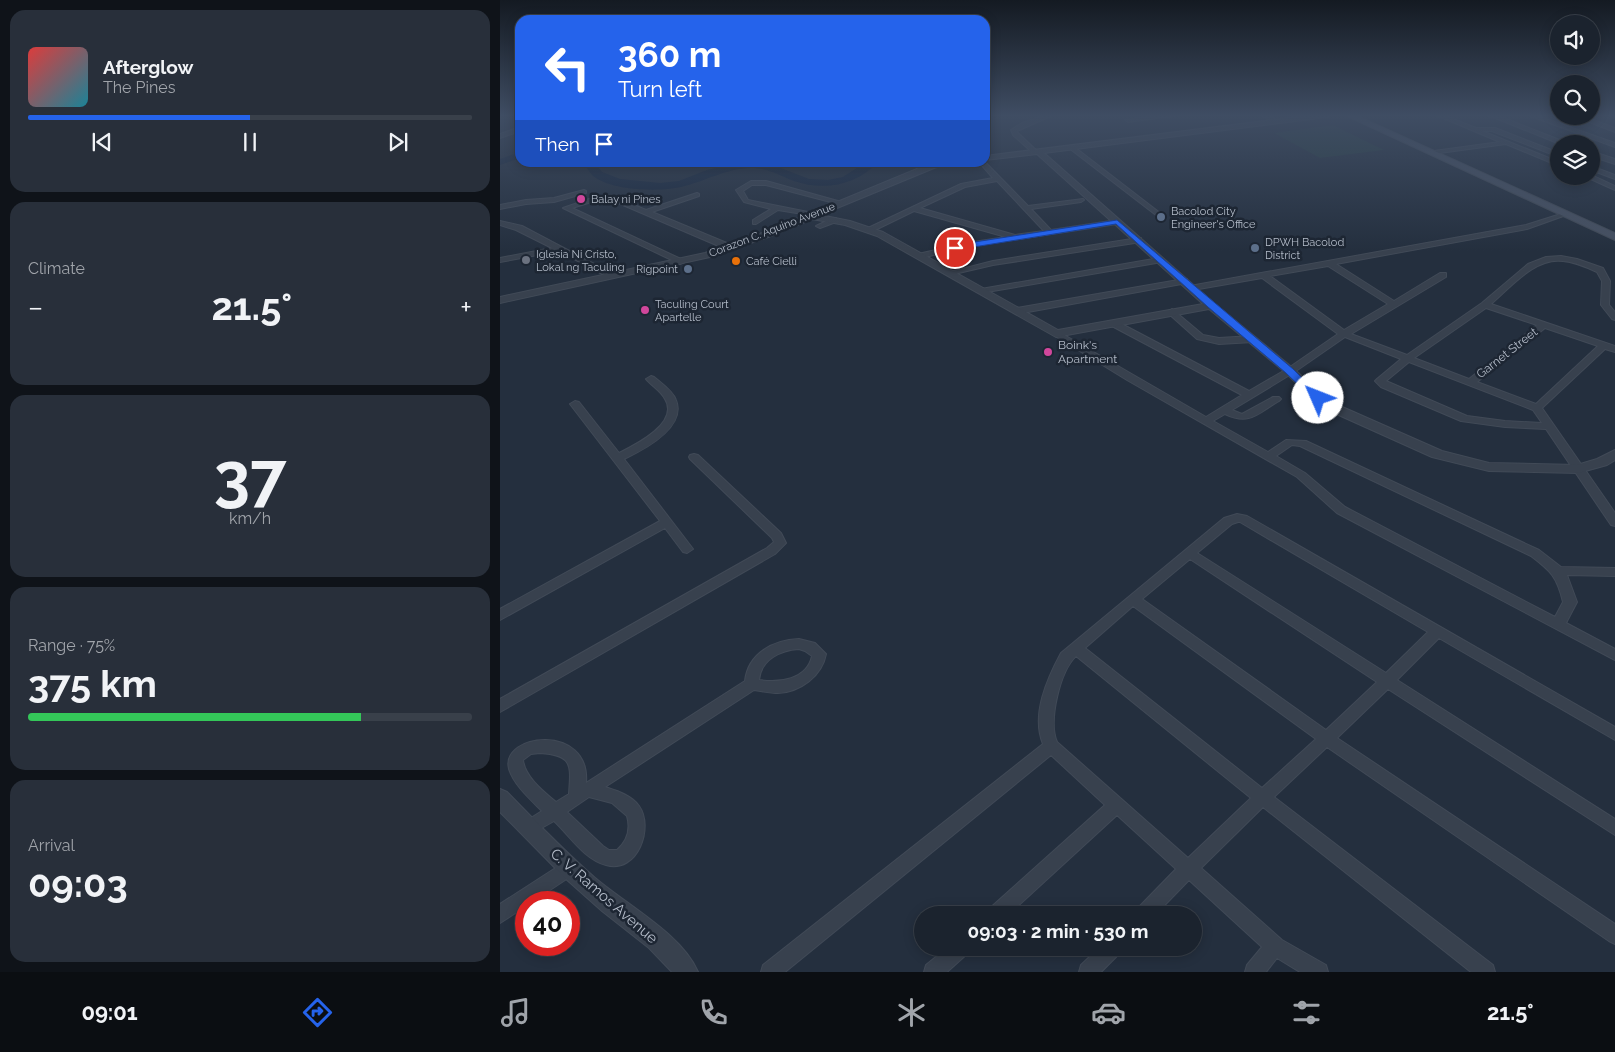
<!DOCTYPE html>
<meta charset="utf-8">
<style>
:root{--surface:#1b232e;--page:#282f3a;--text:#f1f3f6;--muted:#a0a4aa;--line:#39404a;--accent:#2563eb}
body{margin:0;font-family:Raleway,sans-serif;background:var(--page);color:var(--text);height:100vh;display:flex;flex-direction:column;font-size:19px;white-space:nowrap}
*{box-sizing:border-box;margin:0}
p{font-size:16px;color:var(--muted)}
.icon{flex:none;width:28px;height:28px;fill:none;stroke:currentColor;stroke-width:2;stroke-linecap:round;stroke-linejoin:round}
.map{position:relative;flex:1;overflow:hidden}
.drawer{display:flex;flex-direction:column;gap:10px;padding:10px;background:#0f1319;width:500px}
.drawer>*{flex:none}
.banner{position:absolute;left:15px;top:15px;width:475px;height:152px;border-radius:15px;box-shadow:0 2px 12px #0003,0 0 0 1px var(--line);background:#2563eb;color:#fff;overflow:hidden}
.controls{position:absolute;left:1050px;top:15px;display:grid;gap:10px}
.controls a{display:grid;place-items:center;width:50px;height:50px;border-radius:50%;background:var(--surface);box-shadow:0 2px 12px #0003,0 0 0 1px var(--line);font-size:25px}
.speed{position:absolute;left:15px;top:891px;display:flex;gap:10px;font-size:25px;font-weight:700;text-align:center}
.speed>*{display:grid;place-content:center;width:65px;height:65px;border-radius:50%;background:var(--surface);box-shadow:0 2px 12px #0003,0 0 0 1px var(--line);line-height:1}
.speed .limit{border:8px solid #d22;background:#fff;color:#111}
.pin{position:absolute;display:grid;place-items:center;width:42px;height:42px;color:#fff;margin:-21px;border:2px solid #fff;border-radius:50%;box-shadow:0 1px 5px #0007}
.me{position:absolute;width:55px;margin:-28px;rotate:314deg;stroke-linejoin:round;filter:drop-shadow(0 0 4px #0008)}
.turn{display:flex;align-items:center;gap:18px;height:105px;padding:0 20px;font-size:22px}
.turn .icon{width:65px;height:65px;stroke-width:2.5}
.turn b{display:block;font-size:35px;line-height:42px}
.then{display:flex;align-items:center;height:48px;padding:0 20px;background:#0003;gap:10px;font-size:19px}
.big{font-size:38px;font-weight:700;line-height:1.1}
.drawer .card{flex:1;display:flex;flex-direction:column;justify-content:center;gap:8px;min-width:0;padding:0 18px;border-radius:15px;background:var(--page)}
.drawer .dial{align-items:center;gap:0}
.dial b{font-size:65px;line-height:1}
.song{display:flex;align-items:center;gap:15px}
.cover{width:60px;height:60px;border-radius:8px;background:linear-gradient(135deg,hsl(0 70% 55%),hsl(190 70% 35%))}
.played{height:5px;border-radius:2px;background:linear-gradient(90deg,var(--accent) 50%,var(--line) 50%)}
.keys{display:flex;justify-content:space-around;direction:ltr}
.heat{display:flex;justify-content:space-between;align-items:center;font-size:28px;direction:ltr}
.charge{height:8px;border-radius:4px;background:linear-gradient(90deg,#34c759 75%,var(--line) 0)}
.trip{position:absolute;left:414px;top:906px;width:288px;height:50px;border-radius:25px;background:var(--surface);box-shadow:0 2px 12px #0003,0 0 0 1px var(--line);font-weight:700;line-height:50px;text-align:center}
.tab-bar{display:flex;height:80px;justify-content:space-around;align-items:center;background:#0b0e12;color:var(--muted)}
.tab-bar .icon{width:35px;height:35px}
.tab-bar .active{color:var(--accent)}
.tab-bar b{font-size:22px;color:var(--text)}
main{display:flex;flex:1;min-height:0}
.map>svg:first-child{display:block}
.green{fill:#263c3f}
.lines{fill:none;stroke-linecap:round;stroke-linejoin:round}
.river{fill:#17263c;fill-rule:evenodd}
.minor-casing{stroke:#414a57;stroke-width:2}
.tertiary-casing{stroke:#414a57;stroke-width:2}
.secondary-casing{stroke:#414a57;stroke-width:2}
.minor{fill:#38414e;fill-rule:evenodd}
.tertiary{fill:#38414e;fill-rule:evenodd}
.secondary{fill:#465061;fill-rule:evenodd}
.route{fill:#2563eb;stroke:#184099}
.hotel-dot{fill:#d1479c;stroke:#1d2633;stroke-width:2}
.service-dot{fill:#5c6f8a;stroke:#1d2633;stroke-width:2}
.worship-dot{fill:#6b7280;stroke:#1d2633;stroke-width:2}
.food-dot{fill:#e8710a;stroke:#1d2633;stroke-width:2}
.labels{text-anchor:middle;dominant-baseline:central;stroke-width:5;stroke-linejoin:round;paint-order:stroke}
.far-poi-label{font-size:11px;fill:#b4bcc9;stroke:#1d2633;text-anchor:start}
.far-street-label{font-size:11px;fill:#b4bcc9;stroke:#1d2633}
.poi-label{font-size:12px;fill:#b4bcc9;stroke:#1d2633;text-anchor:start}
.street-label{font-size:12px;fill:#b4bcc9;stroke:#1d2633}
.near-street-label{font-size:15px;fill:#b4bcc9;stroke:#1d2633}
</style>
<main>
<section class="drawer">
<div class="card">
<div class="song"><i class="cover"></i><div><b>Afterglow</b><p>The Pines</p></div></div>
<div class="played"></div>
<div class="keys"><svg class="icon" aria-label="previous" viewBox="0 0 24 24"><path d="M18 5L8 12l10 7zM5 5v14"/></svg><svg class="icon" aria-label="pause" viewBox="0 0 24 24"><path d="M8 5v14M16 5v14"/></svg><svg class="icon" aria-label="next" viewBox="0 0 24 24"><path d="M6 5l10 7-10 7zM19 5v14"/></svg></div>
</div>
<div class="card"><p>Climate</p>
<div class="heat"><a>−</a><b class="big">21.5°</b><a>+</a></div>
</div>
<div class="card dial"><b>37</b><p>km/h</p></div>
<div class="card"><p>Range · 75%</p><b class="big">375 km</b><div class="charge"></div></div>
<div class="card"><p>Arrival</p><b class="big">09:03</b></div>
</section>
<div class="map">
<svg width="1115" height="972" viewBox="0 0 1115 972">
<rect width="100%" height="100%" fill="#242f3e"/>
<path class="green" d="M833,125L884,150L820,158L774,133Z"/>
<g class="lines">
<path class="river" d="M488,115H501L485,122V116Z
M20,152V158L0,165V159Z
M83,162H94L102,172L120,179L160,183L179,181L207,170L244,162L268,163L309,179L328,180L343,177L366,162H378C356,186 323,191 294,181C278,175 268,168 251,168C224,169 206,181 181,187C159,192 110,191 92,175C89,171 86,167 83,162Z"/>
<defs>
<path id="minor" d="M546,115H553L517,131L518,133L538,152L533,153L513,135L511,130L522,123Z
M664,115H680L628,122L625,120Z
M760,115H767L779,121L774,122Z
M936,115H943L976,128H995L1059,153V157L992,131H982L1059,162V166L1006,144L932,154V152L934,151L1000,142Z
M1028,115H1035L1115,143V147Z
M1110,115H1115V117L1111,116Z
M1074,116H1083L1115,128V132Z
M20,127V131L0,138V134Z
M569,146H573L660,213V215H656L569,148Z
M409,162H417L426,170L421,171Z
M479,162H485L528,206L583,199L584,200L581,202L531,209L551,230L617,220L621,222L617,224L467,247L421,258L417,256L418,254L467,243L506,237L414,211L373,231L366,229L461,184L493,178ZM497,181L544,231L515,235L420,208L465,187Z
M1091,166L1115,175V179L1091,170Z
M1091,175L1115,186V190L1084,176Z
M251,181H266L345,203L342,205L266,185H252L243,191L248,200L318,214L315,216L278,210L256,224H253V220L271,209L244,202L236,190Z
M84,190L86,191V193L54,202L26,204L0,209V205L26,200L54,198Z
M197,193L199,194V196L152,212L234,246V250H228L109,199H101L72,208L183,260L184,262L180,264L63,208L98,196L110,195L146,210Z
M1064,213L1069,214L1027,229L836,264L894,301L940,273H946V277L851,334L907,355L982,303L1028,264L1046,257L1061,256L1077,259L1103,268L1110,281L1109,305L1115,312V320L1112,319L1101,305L1102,281L1097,272C1086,267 1075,262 1063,261C1035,257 1011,287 991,304L1115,346V352L1105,349L1042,408L1115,513V526L1111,525L1046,429L1005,427L961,421L881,387L875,381L877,379L901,359L845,337L793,373L732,410L742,414L773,397H779L781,399L779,401C758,413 750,426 725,414L713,421L768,452L786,440L806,441L1039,550L1061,567L1115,568V576L1067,575L1077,602L1066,623L1115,649V660L837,513L797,477L627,380L552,334L553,332H559L706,417L742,395L610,325V321H616L749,391L787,369L838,334L762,278L693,290L689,288L690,286L1026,225ZM828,266L888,304L844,330L770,276ZM986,308L1037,325L969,379L914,358ZM1045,328L1098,346L1036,404L977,382ZM909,362L1033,410L1042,423L1005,421L967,416L886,381ZM792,445L800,446L1031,556C1051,571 1057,577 1063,602L1055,617L845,507L805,473L776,456Z
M333,218H336V222L320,228L316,226Z
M0,221L22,226L117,276L110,278L59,251L0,262V258L52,248L16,230L0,225Z
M638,238H641V242L493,265L450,275L446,273L493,261Z
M659,258H662V262L481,293L477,291L481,289Z
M684,279H687V283L517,314L513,311L517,308Z
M672,309L703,335L719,338L753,336L757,339L753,342L719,344L697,339L669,314L668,312Z
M151,376L154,377C161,383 173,391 176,400C187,428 143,450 124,459L193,549L187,553L183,552L165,528L0,620V609L160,521L70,404L75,401L79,402L119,453C135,445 180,423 165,399C161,391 152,386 146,379Z
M194,454L198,455L281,533L286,543L275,554L0,712V699L267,548L274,542L272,538L190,459L189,457L190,455Z
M737,514L747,516L1115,727V740L939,638L897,680L1115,819V835L888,689L837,738L1115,924V944L1109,941L827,747L774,797L993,965L995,972H971L763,807L701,868L782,940L826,965L828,972H800L777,958L766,972H745L747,965L762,947L689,880L655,915H634L637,909L676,869L617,815L508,915H486L489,909L605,805L551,755L285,972H261L263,965L543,744C531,715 547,679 561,653L724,518ZM738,522H740L928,632L886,673L697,553L732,524ZM690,559L877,682L826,730L642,599ZM633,606L816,739L762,788L585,648ZM576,656L751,798L688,858L557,742C548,721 560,671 576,656Z
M299,639L315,643L326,654C322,676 300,692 278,693C270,693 262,691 254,690L105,787C117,791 131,795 139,806C154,827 138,874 106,865C84,859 70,836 54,821L29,835L23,833L21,828L23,823L42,811C30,799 14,785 9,769C0,733 91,723 86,783L245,681C248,653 274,640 299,639ZM299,649L305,651L312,656C307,680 279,683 259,680C261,659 281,650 299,649ZM40,753C73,755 71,765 69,794L56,802C43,791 25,777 23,760L31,754ZM89,797L112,803L127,816C131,830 127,841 117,850H109L103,846L67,812Z
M68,860L74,862L77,868L74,874L32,902H26V906L0,923V904Z
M447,948H469L467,954L447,972H424L426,965Z
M599,948H621L619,954L601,972H579L581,965Z"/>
<path id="tertiary" d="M813,115H830L827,117L544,153L715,304L794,369L822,395L840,406L942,451L989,463L1077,465L1097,459L1115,450V460L1107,465L1078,473L989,471L932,457L832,412L814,401L786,373L709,309L556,337L377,236L345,225L312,219L268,237L210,257L0,303V297L205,253L262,233L429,164L453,162L434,168L320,215L350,221L383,232L558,330L703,304L537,154L485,160V156Z
M988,115H996L1070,144H1060Z
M1091,151L1115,159V164L1091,156Z
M0,789L7,792C35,821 64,851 94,877C125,904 182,934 198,972H172L149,948L102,911L66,879L0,812Z"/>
<path id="secondary" d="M845,115H855L1115,233V240Z"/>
</defs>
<use href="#minor" class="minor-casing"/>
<use href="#tertiary" class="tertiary-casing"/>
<use href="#secondary" class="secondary-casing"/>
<use href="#minor" class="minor"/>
<use href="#tertiary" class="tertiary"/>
<use href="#secondary" class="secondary"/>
</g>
<linearGradient id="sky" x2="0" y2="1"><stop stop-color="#141a22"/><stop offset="0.46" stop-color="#3f4d63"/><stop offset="1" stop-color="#3f4d63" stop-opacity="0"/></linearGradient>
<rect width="1115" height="251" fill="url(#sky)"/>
<path class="route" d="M617,220L793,369L821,396V400H814L786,373L708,307L616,224L455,250L451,248L455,245Z"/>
<g class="hotel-dot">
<circle cx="81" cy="199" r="5"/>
<circle cx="145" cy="310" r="5"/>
<circle cx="548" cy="352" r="5"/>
</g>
<g class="service-dot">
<circle cx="661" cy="217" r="5"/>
<circle cx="755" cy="248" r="5"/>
<circle cx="188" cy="269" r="5"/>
</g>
<circle class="worship-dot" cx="26" cy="260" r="5"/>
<circle class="food-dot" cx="236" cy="261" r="5"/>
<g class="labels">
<g class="far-poi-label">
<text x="91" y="199">Balay ni Pines</text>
<text x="671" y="211">Bacolod City<tspan x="671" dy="13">Engineer's Office</tspan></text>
<text x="765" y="242">DPWH Bacolod<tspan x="765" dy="13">District</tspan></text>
<text x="36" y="254">Iglesia Ni Cristo,<tspan x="36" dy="13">Lokal ng Taculing</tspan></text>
<text x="246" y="261">Café Cielli</text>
<text x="178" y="269" text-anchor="end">Rigpoint</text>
<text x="155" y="304">Taculing Court<tspan x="155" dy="13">Apartelle</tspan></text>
</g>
<g class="far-street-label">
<text transform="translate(272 230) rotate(-21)">Corazon C. Aquino Avenue</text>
</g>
<g class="poi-label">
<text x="558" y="345">Boink's<tspan x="558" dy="14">Apartment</tspan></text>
</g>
<g class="street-label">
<text transform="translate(1007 353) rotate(-38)">Garnet Street</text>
</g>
<g class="near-street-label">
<text transform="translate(104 896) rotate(41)">C. V. Ramos Avenue</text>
</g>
</g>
</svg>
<div class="controls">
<a><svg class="icon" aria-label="sound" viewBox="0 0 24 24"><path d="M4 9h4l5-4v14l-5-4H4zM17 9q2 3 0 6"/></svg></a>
<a><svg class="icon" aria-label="search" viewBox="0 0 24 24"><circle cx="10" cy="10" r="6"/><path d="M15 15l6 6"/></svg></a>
<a><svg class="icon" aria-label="layers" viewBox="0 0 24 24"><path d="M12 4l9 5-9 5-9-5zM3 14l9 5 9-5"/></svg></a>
</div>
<div class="speed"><div class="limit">40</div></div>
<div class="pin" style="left:455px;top:248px;background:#d93025"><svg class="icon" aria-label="arrive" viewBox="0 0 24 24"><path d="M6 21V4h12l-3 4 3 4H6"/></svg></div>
<svg class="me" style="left:818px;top:398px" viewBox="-20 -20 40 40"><circle r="19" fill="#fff"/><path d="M0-13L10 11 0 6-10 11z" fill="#2563eb"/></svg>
<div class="trip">09:03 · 2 min · 530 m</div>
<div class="banner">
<div class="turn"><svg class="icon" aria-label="left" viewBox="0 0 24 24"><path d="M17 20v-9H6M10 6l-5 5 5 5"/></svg><div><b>360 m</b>Turn left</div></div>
<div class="then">Then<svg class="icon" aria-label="arrive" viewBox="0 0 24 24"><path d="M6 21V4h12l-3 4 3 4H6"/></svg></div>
</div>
</div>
</main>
<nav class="tab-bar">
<b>09:01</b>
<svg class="icon active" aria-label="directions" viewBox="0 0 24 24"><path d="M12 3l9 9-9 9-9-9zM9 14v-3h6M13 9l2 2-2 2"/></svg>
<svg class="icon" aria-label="music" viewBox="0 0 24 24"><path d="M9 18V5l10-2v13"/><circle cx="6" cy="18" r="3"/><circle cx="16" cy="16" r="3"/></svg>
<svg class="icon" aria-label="phone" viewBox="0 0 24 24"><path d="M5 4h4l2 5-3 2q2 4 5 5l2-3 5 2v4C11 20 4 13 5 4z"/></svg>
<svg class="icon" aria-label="climate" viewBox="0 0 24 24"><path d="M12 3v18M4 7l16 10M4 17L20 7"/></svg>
<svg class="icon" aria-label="car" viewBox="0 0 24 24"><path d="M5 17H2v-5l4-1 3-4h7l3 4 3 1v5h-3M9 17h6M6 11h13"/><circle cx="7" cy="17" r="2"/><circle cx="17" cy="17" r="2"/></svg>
<svg class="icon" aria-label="filters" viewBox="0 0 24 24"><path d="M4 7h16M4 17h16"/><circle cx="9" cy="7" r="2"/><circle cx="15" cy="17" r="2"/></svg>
<b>21.5°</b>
</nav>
